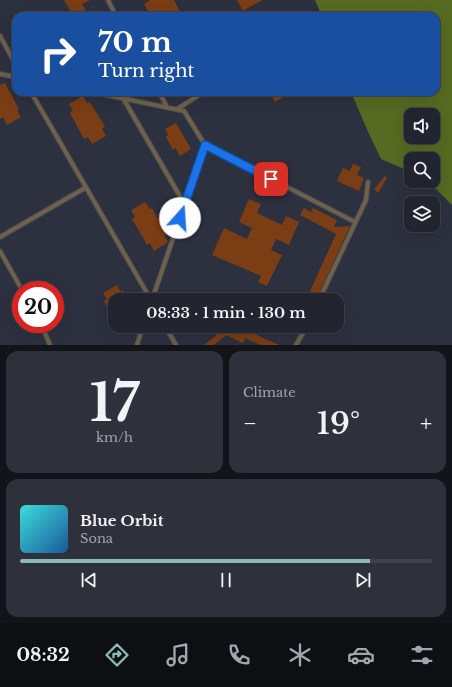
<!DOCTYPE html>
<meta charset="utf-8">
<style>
:root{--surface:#22252f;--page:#2e313b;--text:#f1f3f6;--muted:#a2a5aa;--line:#3f424b;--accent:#8bbbb9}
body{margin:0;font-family:"Libre Baskerville",serif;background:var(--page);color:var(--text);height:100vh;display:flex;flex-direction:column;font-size:15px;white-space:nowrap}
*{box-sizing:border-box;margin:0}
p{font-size:13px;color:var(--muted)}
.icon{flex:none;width:22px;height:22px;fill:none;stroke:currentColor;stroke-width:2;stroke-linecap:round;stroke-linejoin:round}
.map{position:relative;height:345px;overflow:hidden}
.panel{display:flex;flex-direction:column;gap:6px;padding:6px;background:#13141a;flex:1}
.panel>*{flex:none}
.banner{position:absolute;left:12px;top:12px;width:428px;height:84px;border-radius:12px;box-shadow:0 4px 16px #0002,0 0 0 1px var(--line);background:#1a4fa0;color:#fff;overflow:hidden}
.buttons{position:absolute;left:404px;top:108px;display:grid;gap:8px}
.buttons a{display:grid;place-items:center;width:36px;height:36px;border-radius:8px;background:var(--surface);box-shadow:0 4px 16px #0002,0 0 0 1px var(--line);font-size:20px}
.speed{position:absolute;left:12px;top:281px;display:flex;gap:8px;font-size:20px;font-weight:700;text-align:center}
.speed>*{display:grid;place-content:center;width:52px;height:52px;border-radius:50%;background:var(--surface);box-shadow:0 4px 16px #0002,0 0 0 1px var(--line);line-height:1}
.speed .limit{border:6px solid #d22;background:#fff;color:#111}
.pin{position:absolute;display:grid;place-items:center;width:34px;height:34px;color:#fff;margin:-17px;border-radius:8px;box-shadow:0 2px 6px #0006}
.me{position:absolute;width:44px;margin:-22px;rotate:19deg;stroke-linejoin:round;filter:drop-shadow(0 0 3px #0008)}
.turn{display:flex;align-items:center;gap:14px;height:84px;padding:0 20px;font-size:18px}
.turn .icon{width:52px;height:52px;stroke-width:2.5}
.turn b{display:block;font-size:28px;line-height:34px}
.big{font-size:30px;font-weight:600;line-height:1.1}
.panel .card{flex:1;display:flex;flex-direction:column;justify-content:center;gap:6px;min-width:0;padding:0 14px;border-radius:12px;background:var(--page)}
.panel .dial{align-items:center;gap:0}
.dial b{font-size:52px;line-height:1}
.song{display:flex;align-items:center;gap:12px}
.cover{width:48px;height:48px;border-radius:6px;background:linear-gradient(135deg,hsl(180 70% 55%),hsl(210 70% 35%))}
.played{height:4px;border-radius:2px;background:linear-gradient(90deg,var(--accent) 85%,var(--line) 85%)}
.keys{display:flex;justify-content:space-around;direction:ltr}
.heat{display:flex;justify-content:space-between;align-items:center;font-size:22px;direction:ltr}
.panel .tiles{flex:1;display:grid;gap:6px;grid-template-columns:1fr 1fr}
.card:last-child{grid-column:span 2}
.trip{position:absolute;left:108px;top:293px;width:236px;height:40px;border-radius:12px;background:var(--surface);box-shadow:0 4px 16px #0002,0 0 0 1px var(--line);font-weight:600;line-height:40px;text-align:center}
.menu{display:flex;height:64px;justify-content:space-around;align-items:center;background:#0e0f13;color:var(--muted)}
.menu .icon{width:28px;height:28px}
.menu .current{color:var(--accent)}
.menu b{font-size:18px;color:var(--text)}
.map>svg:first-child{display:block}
.forest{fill:#566a21;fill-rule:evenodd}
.building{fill:#7b3d13}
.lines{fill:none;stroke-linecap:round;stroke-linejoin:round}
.lane-casing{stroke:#4b4f5c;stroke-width:5.5}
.lane{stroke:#716246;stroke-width:3.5}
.route-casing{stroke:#114b97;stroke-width:10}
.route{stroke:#1a73e8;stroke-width:7}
</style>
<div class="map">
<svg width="452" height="345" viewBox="0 0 452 345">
<rect width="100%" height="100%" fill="#2d313f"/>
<path class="forest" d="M315,0H452V205L437,190L425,181H433V159H411V172L381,159L369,134L351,92H436V16H322ZM411,115H433V137H411Z"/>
<path class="building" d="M64,0H90L82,4L89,16H73Z
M150,0H174L182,16H151L144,4Z
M237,0H262L243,11Z
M5,83L19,109L17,110L21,117L7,125L3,117L0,119V85Z
M270,92H283L285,96L275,102Z
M83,96L87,103L90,102L105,127L102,129L106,136L92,144L88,137L84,139L70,113L73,111L69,104Z
M176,123L191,149L180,156L175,148L173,150L166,137L168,135L165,129Z
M353,164L361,167L357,175L364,178L359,191L337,181L343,168L350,171Z
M385,176L387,178L378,193L374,189Z
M249,199L261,204L257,213L282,225L286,216L299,222L289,245L276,239L271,250L282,255L267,286L258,282L261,276L212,255L224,228L247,239L252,228L239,222Z
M145,202L150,209L152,208L167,234L164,235L168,242L154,251L150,243L147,245L132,219L135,217L131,210Z
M304,208L311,212L313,208L337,220L334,227L350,226L316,300H306L336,234L300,215Z
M117,285L121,292L123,290L129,300H115V322L104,301L107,299L103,293Z
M220,326H241L249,330L248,331L279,345H261L245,338L243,343L226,335L214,345H204L216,336Z"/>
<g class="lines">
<defs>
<path id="lane" d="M108,0L116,16
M0,36L16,65
M0,74L16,77
M31,92L151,300
M92,92L184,111L205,145L355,222
M159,92L167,107
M123,98L185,205
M177,109L204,92
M0,237L85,188
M0,251L22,290
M152,300L205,145
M319,300L366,200L368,182
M41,324L50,345
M165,326L176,345
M137,345L143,326
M296,345L307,326"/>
</defs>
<use href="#lane" class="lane-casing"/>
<use href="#lane" class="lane"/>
</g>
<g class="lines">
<defs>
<path id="route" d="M180,218L205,145L271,179"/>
</defs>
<use href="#route" class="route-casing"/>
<use href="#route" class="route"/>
</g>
</svg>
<div class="buttons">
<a><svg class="icon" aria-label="sound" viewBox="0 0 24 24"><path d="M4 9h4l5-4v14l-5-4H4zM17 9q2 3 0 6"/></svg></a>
<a><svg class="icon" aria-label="search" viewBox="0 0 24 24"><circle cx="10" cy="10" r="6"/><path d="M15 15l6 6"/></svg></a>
<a><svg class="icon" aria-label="layers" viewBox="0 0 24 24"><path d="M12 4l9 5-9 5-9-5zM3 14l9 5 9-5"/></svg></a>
</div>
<div class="speed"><div class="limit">20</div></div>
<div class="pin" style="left:271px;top:179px;background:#d93025"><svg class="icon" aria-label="arrive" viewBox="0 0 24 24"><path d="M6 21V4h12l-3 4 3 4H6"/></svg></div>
<svg class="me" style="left:180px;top:218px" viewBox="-20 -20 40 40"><circle r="19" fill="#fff"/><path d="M0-13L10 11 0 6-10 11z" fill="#1a73e8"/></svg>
<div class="trip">08:33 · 1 min · 130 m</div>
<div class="banner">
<div class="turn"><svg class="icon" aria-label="right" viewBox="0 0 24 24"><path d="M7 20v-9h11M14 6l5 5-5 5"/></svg><div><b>70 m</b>Turn right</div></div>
</div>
</div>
<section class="panel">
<div class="tiles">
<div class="card dial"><b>17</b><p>km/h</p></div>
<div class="card"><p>Climate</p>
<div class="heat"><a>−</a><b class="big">19°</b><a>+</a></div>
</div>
<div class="card">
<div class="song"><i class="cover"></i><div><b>Blue Orbit</b><p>Sona</p></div></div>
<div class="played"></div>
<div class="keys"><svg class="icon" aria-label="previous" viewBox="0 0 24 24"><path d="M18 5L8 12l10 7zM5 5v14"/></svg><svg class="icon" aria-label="pause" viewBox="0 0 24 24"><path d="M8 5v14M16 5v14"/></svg><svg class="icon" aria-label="next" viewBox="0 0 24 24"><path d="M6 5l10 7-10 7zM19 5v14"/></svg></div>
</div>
</div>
</section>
<nav class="menu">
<b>08:32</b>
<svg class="icon current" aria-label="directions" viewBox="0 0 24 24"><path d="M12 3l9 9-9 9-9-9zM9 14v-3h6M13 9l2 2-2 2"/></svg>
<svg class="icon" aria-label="music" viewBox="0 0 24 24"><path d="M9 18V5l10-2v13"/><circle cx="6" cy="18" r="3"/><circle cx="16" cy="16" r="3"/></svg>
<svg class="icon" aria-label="phone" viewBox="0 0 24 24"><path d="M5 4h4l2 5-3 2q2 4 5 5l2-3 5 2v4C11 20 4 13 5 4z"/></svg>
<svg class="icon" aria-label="climate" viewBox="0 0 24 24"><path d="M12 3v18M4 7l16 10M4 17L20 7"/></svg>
<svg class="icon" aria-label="car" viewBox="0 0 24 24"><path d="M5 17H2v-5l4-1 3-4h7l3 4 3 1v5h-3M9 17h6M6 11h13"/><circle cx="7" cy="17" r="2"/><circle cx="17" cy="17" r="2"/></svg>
<svg class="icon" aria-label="filters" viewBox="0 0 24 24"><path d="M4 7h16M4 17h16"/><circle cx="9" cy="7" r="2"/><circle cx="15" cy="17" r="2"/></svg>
</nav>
